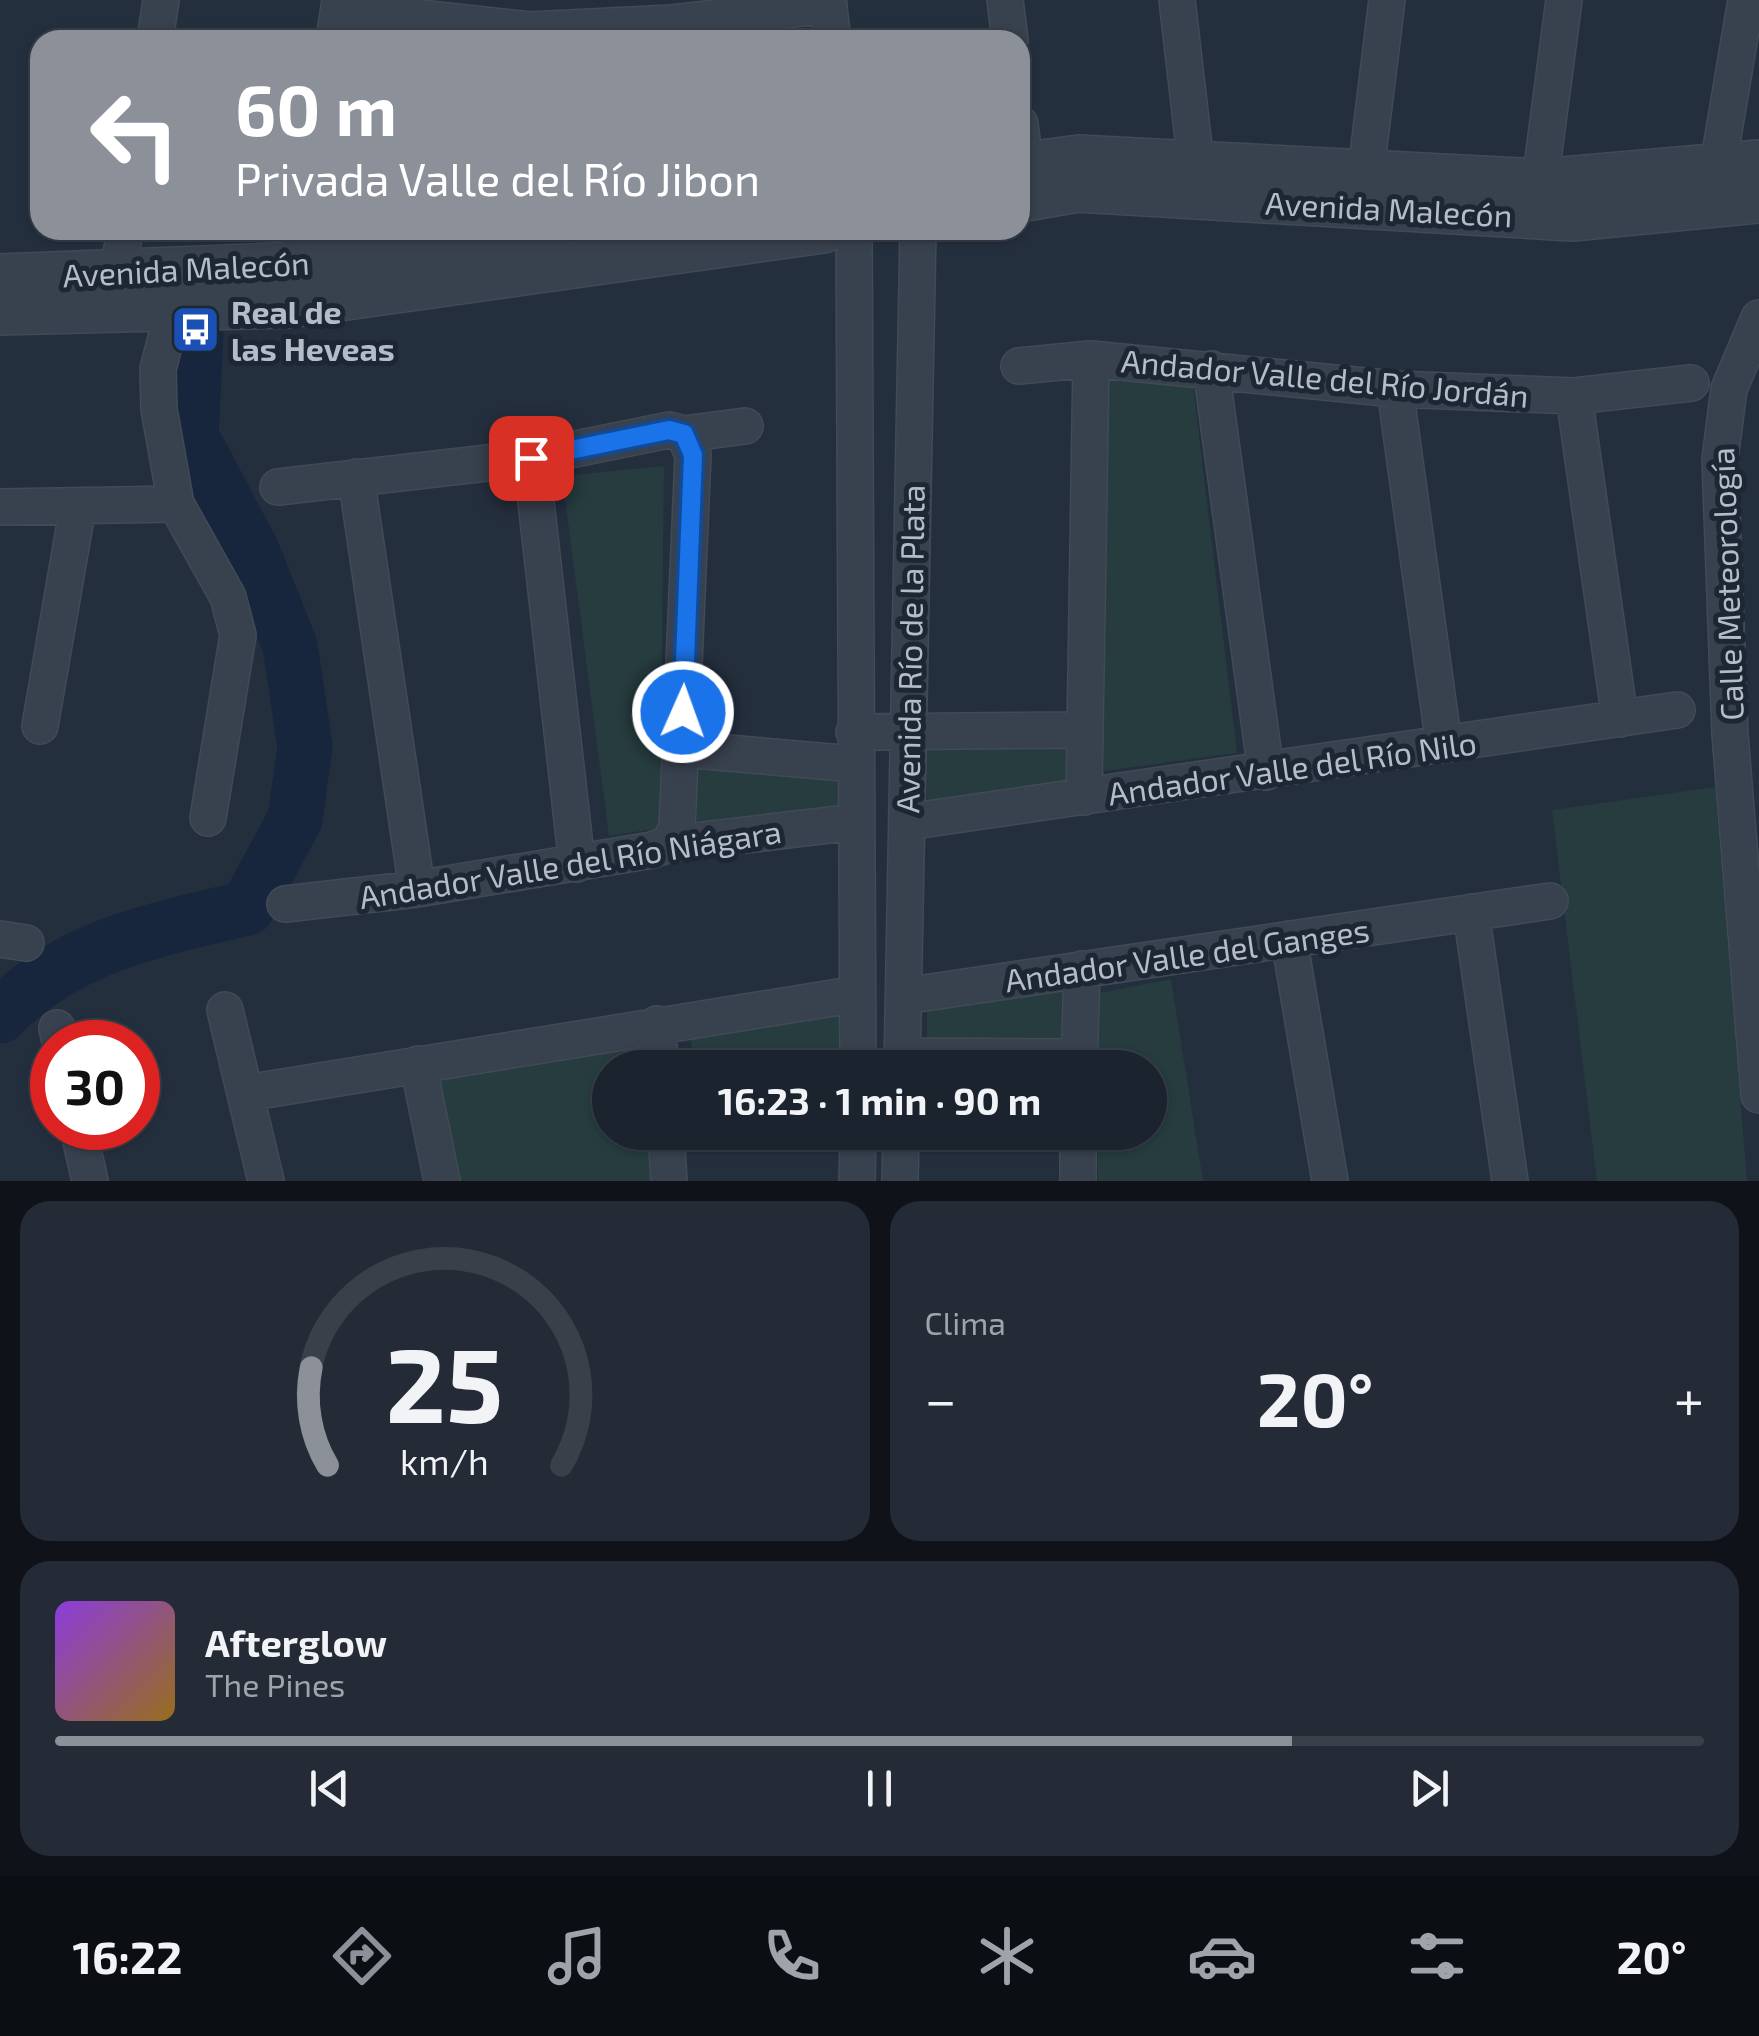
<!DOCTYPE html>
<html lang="es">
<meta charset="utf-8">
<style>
:root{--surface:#1b232e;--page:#242b36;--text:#f1f3f6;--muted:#a0a4aa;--line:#39404a;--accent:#8c9099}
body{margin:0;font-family:"Exo 2",sans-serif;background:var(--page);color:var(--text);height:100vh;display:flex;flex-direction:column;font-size:38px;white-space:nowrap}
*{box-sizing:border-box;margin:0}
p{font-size:32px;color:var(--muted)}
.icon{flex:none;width:55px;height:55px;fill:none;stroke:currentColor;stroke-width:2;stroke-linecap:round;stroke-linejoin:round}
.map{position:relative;height:1181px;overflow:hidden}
.drawer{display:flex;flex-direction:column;gap:20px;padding:20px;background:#0f1319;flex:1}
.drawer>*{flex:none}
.guide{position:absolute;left:30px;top:30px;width:1000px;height:210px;border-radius:30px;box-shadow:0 2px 8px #0004,0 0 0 2px var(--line);background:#8c9099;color:#fff;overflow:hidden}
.speed{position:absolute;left:30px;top:1020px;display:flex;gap:20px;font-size:50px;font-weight:700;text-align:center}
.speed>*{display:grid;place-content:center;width:130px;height:130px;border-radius:50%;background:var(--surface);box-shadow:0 2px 8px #0004,0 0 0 2px var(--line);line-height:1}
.speed .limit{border:15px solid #d22;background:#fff;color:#111}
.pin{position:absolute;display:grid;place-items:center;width:85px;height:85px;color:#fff;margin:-42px;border-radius:20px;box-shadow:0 5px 15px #0006}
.me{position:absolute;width:110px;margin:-55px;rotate:2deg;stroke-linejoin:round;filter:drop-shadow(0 0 8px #0008)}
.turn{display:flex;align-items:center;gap:35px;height:210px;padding:0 40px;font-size:45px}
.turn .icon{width:130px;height:130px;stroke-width:2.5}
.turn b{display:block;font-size:70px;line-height:85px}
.big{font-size:75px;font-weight:700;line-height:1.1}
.drawer .card{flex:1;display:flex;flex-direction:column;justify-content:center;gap:15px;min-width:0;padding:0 35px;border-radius:30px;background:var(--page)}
.drawer .dial{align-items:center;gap:0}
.dial svg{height:260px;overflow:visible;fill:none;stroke:var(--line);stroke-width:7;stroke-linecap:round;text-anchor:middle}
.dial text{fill:var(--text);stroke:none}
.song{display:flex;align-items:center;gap:30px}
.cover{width:120px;height:120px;border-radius:15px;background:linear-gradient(135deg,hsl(270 70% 55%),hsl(40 70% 35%))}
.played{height:10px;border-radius:5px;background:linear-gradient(90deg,var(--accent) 75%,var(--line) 75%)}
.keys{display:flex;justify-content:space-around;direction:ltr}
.heat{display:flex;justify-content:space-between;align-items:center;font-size:55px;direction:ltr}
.drawer .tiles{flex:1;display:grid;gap:20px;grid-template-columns:1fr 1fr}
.card:last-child{grid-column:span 2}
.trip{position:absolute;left:592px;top:1050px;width:575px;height:100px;border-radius:50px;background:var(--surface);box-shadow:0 2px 8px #0004,0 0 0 2px var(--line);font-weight:700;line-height:100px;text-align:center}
.menu{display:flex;height:160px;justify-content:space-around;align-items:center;background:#0b0e12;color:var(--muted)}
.menu .icon{width:70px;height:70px}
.menu .active{color:var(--accent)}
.menu b{font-size:45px;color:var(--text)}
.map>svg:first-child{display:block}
.green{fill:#263c3f}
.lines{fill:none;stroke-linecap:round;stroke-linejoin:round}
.river{stroke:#17263c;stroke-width:55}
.minor-casing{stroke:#414a57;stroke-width:38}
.tertiary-casing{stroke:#414a57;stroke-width:48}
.minor{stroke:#38414e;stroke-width:35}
.tertiary{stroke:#38414e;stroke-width:45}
.route-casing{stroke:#114b97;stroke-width:25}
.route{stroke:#1a73e8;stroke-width:18}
.labels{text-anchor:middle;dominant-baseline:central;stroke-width:10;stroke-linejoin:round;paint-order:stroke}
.street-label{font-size:32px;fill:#b4bcc9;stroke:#1d2633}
.poi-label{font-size:32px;font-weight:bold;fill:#b4bcc9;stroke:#1d2633;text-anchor:start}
</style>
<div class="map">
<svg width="1759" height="1181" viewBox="0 0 1759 1181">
<rect width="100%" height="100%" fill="#242f3e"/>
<path class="green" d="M1106,377L1193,385L1237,753L1104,771Z
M664,466L660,828L609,836L562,476Z
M1068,742V785L927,804V747Z
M696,762L844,772L845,808L694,828Z
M1715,787L1747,1181H1597L1552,810Z
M1171,979L1203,1181H1098L1097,1133L1150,1132V1068L1096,1067L1095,994Z
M1066,985V1042H927V1004Z
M842,1011L844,1067L692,1065L691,1031Z
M647,1045L648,1067L610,1068V1132L652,1133L655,1181H458L438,1078Z"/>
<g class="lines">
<path class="river" d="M0,1016C70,944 153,931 247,908L295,819L305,746L290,646L252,551L191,436L196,334"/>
<defs>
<path id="minor" d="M828,0L833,40
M1005,0L1010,40
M1177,0L1196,164
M339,9L530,30L672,23L829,5
M155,40L161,0
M334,40L340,0
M1020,124L1025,165
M1718,166L1746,0
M1366,171L1387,0
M1540,182L1564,0
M854,230L858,1068
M297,265L303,230
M118,273L125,230
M174,307L158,369L159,409L176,504L228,597L238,635L208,818
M1759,318L1729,389L1720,459L1730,734L1759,1095
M1019,366L1091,359L1395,389L1574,396L1691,383
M1211,369L1266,772
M1395,389L1444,745
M1574,396L1620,719
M531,458L577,864
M356,477L417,889
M278,487L531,458L669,430L684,434L745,426
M0,507L176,504
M40,726L78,506
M854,732L1084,730
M682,749L854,764
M1084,797L1091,359
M907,822L1677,710
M669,844L677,827L693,455L684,434
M285,904L417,889L652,850L669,844L855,822
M1471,912L1510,1181
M0,939L26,943
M1289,939L1330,1181
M904,996L1550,901
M225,1010L266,1181
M657,1024L661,1068
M57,1028L60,1042
M902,1056L1080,1057
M418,1064L442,1181
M902,1068L918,230
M1079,1068L1082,969
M246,1093L857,994
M78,1128L90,1181
M666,1132L669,1181
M857,1181L858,1132
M900,1181L901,1132
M1078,1181V1132"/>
<path id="tertiary" d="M1020,166L1079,158L1540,182L1759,163
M1020,199L1078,189L1572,218L1759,200
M0,277L297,265L551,230
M0,312L289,305L823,230"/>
</defs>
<use href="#minor" class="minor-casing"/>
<use href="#tertiary" class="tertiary-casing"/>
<use href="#minor" class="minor"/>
<use href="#tertiary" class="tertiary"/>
</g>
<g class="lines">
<defs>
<path id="route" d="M531,458L669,430L684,434L693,455L683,712"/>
</defs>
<use href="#route" class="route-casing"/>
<use href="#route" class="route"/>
</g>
<defs>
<symbol id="bus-square" viewBox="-11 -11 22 22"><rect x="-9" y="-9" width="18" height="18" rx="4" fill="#1a4fb4" stroke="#1d2633"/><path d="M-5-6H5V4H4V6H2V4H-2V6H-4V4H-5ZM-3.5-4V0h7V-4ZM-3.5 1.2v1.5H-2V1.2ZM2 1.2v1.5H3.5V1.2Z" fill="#fff"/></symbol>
</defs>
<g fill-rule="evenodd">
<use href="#bus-square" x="168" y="302" width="55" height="55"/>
</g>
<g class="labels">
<g class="street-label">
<text transform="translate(1389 208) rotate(3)">Avenida Malecón</text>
<text transform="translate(186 268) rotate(-3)">Avenida Malecón</text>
<text transform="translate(1325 377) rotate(5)">Andador Valle del Río Jordán</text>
<text transform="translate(1726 584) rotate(-92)">Calle Meteorología</text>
<text transform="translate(909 649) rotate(-89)">Avenida Río de la Plata</text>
<text transform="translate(1292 767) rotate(-8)">Andador Valle del Río Nilo</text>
<text transform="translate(570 863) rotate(-9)">Andador Valle del Río Niágara</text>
<text transform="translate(1187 954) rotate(-8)">Andador Valle del Ganges</text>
</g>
<g class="poi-label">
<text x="231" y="311">Real de<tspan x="231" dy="37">las Heveas</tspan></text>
</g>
</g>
</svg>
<div class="speed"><div class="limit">30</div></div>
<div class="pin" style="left:531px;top:458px;background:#d93025"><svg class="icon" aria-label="arrive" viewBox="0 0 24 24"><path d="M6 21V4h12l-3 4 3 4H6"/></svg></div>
<svg class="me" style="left:683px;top:712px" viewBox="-20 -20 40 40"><circle r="17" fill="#1a73e8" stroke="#fff" stroke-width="3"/><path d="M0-11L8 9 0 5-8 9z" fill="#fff"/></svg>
<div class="trip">16:23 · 1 min · 90 m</div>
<div class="guide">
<div class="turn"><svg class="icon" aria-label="left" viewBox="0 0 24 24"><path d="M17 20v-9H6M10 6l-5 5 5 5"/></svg><div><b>60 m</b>Privada Valle del Río Jibon</div></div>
</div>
</div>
<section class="drawer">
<div class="tiles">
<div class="card dial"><svg viewBox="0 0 100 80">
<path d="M14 69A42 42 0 1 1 86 69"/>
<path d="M14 69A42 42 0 0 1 9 39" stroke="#8c9099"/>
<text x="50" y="56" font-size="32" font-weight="700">25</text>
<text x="50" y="72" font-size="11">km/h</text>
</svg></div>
<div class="card"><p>Clima</p>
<div class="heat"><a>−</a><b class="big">20°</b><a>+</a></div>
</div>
<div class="card">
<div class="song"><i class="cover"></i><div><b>Afterglow</b><p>The Pines</p></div></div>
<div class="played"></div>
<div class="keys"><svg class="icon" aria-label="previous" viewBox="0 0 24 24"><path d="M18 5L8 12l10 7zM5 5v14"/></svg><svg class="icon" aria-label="pause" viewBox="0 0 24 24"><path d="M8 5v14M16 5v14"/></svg><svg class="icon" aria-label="next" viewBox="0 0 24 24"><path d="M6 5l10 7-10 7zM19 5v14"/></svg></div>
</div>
</div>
</section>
<nav class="menu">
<b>16:22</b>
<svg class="icon active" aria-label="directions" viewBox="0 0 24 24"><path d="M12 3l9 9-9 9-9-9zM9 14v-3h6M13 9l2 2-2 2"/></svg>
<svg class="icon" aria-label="music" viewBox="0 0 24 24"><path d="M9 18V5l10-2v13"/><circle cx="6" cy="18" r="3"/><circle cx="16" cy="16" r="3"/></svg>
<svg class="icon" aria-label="phone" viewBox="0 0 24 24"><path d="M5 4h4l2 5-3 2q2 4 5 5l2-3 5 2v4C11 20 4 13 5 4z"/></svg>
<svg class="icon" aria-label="climate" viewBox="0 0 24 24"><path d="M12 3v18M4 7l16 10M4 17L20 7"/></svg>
<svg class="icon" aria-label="car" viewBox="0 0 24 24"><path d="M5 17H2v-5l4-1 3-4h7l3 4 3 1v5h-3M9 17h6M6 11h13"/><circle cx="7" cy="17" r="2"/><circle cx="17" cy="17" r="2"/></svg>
<svg class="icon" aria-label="filters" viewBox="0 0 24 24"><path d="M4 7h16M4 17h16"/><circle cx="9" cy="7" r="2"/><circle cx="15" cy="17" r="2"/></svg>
<b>20°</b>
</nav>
